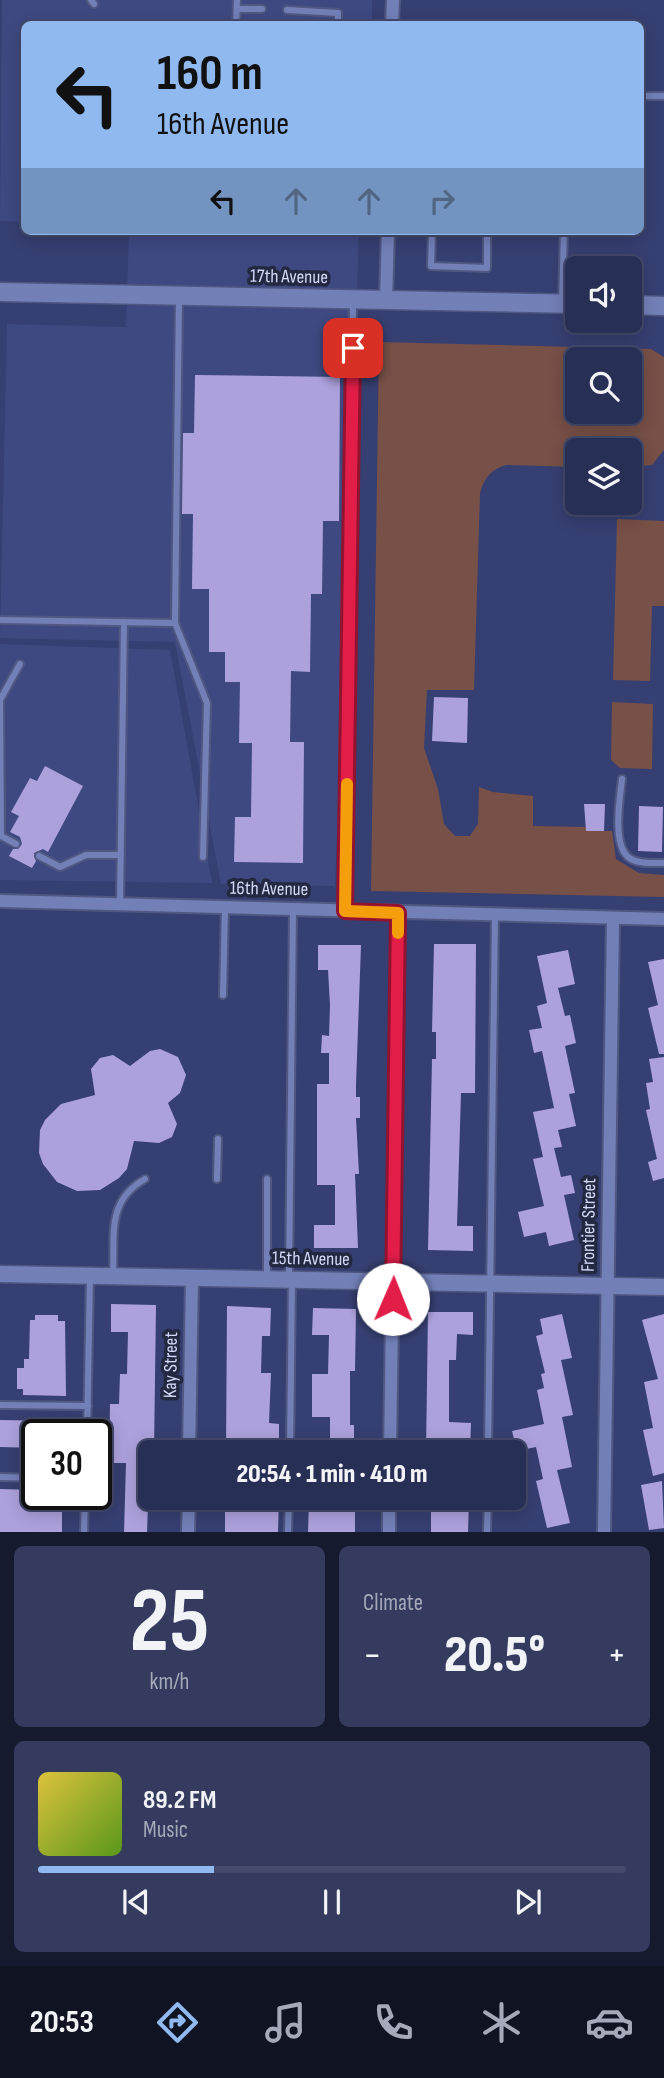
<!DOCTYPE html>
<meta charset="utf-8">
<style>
:root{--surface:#282f55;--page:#343b5f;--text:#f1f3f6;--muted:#a5a9b9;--line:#444a6c;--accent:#90b9f0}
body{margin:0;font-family:"Sofia Sans Condensed",sans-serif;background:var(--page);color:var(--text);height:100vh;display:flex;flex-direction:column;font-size:26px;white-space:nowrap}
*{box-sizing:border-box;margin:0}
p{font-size:23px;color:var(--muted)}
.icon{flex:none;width:38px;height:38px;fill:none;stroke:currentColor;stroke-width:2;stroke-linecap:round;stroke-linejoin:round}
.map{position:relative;height:1532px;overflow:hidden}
.side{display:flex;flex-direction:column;gap:14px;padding:14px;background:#161a2f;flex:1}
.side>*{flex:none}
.guide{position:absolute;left:21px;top:21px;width:623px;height:214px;border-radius:10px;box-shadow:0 4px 18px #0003,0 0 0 2px var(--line);background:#90b9f0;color:#111;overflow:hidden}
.fabs{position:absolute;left:565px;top:256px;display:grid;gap:14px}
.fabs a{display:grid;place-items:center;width:77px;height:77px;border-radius:10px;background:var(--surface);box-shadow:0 4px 18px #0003,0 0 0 2px var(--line);font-size:35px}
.speed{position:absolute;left:21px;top:1419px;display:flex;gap:14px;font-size:35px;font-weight:700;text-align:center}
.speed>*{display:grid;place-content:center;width:91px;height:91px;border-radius:50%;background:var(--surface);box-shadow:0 4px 18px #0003,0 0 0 2px var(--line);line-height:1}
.speed .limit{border:4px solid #111;border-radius:10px;background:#fff;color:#111}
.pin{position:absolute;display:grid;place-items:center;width:60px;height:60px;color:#fff;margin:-30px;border-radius:14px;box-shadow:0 4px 10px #0006}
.me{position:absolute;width:77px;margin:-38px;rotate:1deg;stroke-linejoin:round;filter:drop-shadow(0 0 5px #0008)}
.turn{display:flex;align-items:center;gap:24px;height:147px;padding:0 21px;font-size:32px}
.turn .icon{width:91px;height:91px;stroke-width:2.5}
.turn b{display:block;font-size:49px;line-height:60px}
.lanes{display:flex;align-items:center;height:66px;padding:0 21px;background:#0003;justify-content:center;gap:35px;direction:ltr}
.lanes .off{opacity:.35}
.big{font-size:52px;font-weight:800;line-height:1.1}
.side .widget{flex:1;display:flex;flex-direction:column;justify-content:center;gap:10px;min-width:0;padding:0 24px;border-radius:10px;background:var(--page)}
.side .dial{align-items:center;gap:0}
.dial b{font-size:91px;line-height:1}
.song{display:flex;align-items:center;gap:21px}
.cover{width:84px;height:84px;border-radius:10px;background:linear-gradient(135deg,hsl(50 70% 55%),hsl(90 70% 35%))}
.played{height:7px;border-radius:4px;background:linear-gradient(90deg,var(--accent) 30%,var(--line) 30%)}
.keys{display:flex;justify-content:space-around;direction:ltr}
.heat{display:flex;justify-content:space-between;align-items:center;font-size:38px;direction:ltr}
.side .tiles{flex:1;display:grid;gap:14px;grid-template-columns:1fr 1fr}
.widget:last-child{grid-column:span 2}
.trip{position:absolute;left:138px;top:1440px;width:388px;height:70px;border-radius:10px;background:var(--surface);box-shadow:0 4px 18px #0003,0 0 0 2px var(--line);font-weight:800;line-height:70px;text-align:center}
.menu{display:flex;height:112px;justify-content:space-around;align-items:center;background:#101322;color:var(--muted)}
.menu .icon{width:49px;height:49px}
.menu .active{color:var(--accent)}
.menu b{font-size:32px;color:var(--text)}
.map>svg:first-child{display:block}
.built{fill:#3e4982}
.green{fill:#775047;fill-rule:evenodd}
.building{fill:#ada1dc}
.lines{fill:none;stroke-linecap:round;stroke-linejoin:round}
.service-casing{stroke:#505882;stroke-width:10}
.minor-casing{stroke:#505882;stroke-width:16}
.tertiary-casing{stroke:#505882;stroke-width:19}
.secondary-casing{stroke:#505882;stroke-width:21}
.service{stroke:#7380b8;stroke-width:6}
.minor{stroke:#7380b8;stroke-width:12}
.tertiary{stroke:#7380b8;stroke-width:16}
.secondary{stroke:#7380b8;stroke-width:18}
.route-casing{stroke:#92132f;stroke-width:18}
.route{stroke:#e11d48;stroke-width:12}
.slow{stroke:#f59e0b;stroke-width:12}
.labels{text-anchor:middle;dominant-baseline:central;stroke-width:7;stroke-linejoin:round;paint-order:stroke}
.street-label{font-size:19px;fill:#d2dbf9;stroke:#232940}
</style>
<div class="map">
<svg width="664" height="1532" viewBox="0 0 664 1532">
<rect width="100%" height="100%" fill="#363f71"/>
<path class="built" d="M2,0H372V24H24V222L0,221Z
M129,231H359L335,886L221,884L175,642L0,638L7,324L126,327Z
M0,644L170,650L212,883L0,880Z"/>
<path class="green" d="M379,342L651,349L664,357V450L652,465L630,467V450H578L577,467L506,465C490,470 484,478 480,494L474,690H427L424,748L438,789L444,824L455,836H470L478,824L479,787L493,792L533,796V826L586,827L587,831H612L616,859L639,873L664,875V897L371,891ZM578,359H630V411H578Z
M617,519L664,521V606H652L650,681L613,680Z
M612,702L653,704L652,769L620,768L611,760Z"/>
<path class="building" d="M195,375L340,377L339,521H323L322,594H311L310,672L291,671L290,742H304L303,863L234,862L235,817H251L252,743H239L240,682H225V652H209V589H192L193,514H182L183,433H194Z
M434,697L468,698L467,743L432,741Z
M45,766L83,786L48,852L43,849L34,853L36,861L32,868L9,856L13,849H18L22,844L20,837L10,832L19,816L11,812L30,778L37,781Z
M584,804H605L604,831H586Z
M639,806L663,807L662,852L638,851Z
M434,944H476L475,1093H461L457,1226H473V1251L428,1250L432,1059H436V1032H432Z
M318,945H361L356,1085V1097H360V1118H356L359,1174H355L358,1248H314V1225H335V1185H317V1084H329V1053H321L322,1035L329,1036L330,1005L328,970H318Z
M568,950L575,984L558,988L565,1016L570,1015L576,1043L565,1046L575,1093L569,1094L576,1126L558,1130L562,1147L554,1148L561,1177L571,1175L575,1193L564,1195L574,1240L549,1246L546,1232L524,1237L518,1212L544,1206L533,1159L543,1157L533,1112L554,1108L542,1051L534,1053L529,1030L542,1028L537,1006L547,1003L537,956Z
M664,959V1054H659L648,1008L658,1005L648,962Z
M160,1049L178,1057L186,1075L180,1093L168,1103L177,1124L172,1137L159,1143L134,1141L127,1169L119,1178L100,1190L77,1191L57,1182L43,1164L39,1153L40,1130L45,1120L61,1104L95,1095L91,1069L100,1058L113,1055L130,1066L150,1051Z
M664,1057V1178L653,1181L648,1162L657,1159L646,1110L650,1109L646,1083L653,1082L649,1059Z
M111,1304L156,1305L154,1452H150L147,1532H124L126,1463H109L110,1404H119L120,1374H127L128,1332H111Z
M227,1306L271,1308L270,1336H262L261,1373H271L269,1423L279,1424V1452H226Z
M313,1308L356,1309L355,1371H350V1425H354V1452H330V1417H312V1374H328L329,1335H312Z
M428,1312H473V1335L457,1334L456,1360H449V1422L471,1423L470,1452H426Z
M562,1314L572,1358L561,1360L573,1415L562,1417L572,1467L557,1470L570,1523L547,1528L536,1481L543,1479L536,1447L517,1451L512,1431L544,1424L537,1390L544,1388L541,1374L545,1373L536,1336L543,1334L540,1319Z
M664,1314V1473L653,1476L643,1430L653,1428L644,1382L658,1379L642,1320Z
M35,1315H58V1321H65L66,1396L23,1395V1389H17V1368H24V1359H29L30,1320H35Z
M0,1420L63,1421V1435H37V1448L0,1447Z
M662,1481L664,1528L649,1530L641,1485Z
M0,1489L37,1490V1494H62V1532H0Z
M225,1498H279L278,1532H225Z
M309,1498H355V1532H308Z
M425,1498H469L468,1532H431V1510H425Z"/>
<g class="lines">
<defs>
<path id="service" d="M91,0L94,4
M237,9H262
M287,10L338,13V24
M236,24L237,0
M640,96H664
M432,231L431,266L487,268V231
M179,298L175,623L207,703L203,857
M562,303L564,231
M0,620L175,623
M622,779C620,798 611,848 631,859C639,864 654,863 664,863
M16,844L1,836L0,700L20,664
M39,856L60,867L86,855H121
M120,905L124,622
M345,910L353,301
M223,995L225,908
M217,1179L218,1139
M113,1275C115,1235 106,1201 145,1179
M267,1278V1179
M289,1278L293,909
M0,1405L88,1406
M87,1435L90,1276
M290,1452L292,1282
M488,1452L495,915
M0,1477L37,1478
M84,1532L85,1494
M288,1532L289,1498
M487,1532L488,1498"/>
<path id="minor" d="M392,24L393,0
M386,300L388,231
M0,901L664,919
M189,1452L192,1278
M390,1452L398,913
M188,1532L189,1498
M389,1532V1498
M604,1532L613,918"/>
<path id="tertiary" d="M0,1274L664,1287"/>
<path id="secondary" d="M0,292L578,304
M630,305L664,306"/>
</defs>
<use href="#service" class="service-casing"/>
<use href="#minor" class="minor-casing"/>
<use href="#tertiary" class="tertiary-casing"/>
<use href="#secondary" class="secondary-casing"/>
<use href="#service" class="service"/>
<use href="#minor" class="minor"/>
<use href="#tertiary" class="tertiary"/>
<use href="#secondary" class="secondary"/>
</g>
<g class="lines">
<defs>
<path id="route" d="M353,348L345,911L398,913L393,1299"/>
</defs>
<use href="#route" class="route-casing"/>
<use href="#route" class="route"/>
<path class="slow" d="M347,784L345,911L398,913V933"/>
</g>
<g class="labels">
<g class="street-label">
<text transform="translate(289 277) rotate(1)">17th Avenue</text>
<text transform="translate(269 889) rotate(1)">16th Avenue</text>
<text transform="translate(589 1225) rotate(-89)">Frontier Street</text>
<text transform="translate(311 1259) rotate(1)">15th Avenue</text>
<text transform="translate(171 1365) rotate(-89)">Kay Street</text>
</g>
</g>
</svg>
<div class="fabs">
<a><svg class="icon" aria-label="sound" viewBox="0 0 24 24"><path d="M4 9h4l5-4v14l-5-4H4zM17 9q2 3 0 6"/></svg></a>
<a><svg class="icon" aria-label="search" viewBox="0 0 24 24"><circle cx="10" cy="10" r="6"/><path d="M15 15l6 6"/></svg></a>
<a><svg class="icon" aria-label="layers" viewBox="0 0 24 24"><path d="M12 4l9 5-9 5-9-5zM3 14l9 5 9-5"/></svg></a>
</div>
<div class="speed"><div class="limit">30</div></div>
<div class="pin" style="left:353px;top:348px;background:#d93025"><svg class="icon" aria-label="arrive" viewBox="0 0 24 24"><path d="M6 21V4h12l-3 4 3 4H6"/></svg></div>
<svg class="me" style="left:393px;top:1299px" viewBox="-20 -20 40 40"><circle r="19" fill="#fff"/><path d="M0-13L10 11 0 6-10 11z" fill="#e11d48"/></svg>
<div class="trip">20:54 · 1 min · 410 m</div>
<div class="guide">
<div class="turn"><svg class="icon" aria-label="left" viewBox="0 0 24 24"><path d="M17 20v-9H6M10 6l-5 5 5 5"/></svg><div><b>160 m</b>16th Avenue</div></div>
<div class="lanes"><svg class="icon" aria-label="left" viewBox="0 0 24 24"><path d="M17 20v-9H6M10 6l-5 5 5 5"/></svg><svg class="icon off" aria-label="ahead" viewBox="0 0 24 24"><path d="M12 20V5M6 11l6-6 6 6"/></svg><svg class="icon off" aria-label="ahead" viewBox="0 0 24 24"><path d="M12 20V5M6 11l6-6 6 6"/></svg><svg class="icon off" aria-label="right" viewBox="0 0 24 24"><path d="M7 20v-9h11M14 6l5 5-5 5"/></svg></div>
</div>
</div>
<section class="side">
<div class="tiles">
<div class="widget dial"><b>25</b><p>km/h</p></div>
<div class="widget"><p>Climate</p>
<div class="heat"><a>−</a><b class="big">20.5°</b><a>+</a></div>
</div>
<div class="widget">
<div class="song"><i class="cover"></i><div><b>89.2 FM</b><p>Music</p></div></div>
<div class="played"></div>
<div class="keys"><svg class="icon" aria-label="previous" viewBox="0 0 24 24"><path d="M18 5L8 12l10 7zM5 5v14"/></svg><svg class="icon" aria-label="pause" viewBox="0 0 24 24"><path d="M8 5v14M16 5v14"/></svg><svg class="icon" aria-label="next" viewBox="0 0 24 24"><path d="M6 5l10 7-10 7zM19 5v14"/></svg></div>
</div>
</div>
</section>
<nav class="menu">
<b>20:53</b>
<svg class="icon active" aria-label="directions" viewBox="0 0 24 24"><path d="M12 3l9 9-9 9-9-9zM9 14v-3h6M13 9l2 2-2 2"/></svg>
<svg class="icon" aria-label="music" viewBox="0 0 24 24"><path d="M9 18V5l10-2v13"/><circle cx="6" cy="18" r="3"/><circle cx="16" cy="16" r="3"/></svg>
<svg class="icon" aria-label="phone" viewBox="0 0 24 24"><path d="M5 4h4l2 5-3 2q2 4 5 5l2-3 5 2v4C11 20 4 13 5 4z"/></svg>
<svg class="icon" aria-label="climate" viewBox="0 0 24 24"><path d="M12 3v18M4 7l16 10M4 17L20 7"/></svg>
<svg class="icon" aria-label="car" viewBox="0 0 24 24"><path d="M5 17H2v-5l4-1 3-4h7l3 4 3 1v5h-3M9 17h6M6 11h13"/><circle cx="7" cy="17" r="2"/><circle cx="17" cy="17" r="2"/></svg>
</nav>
